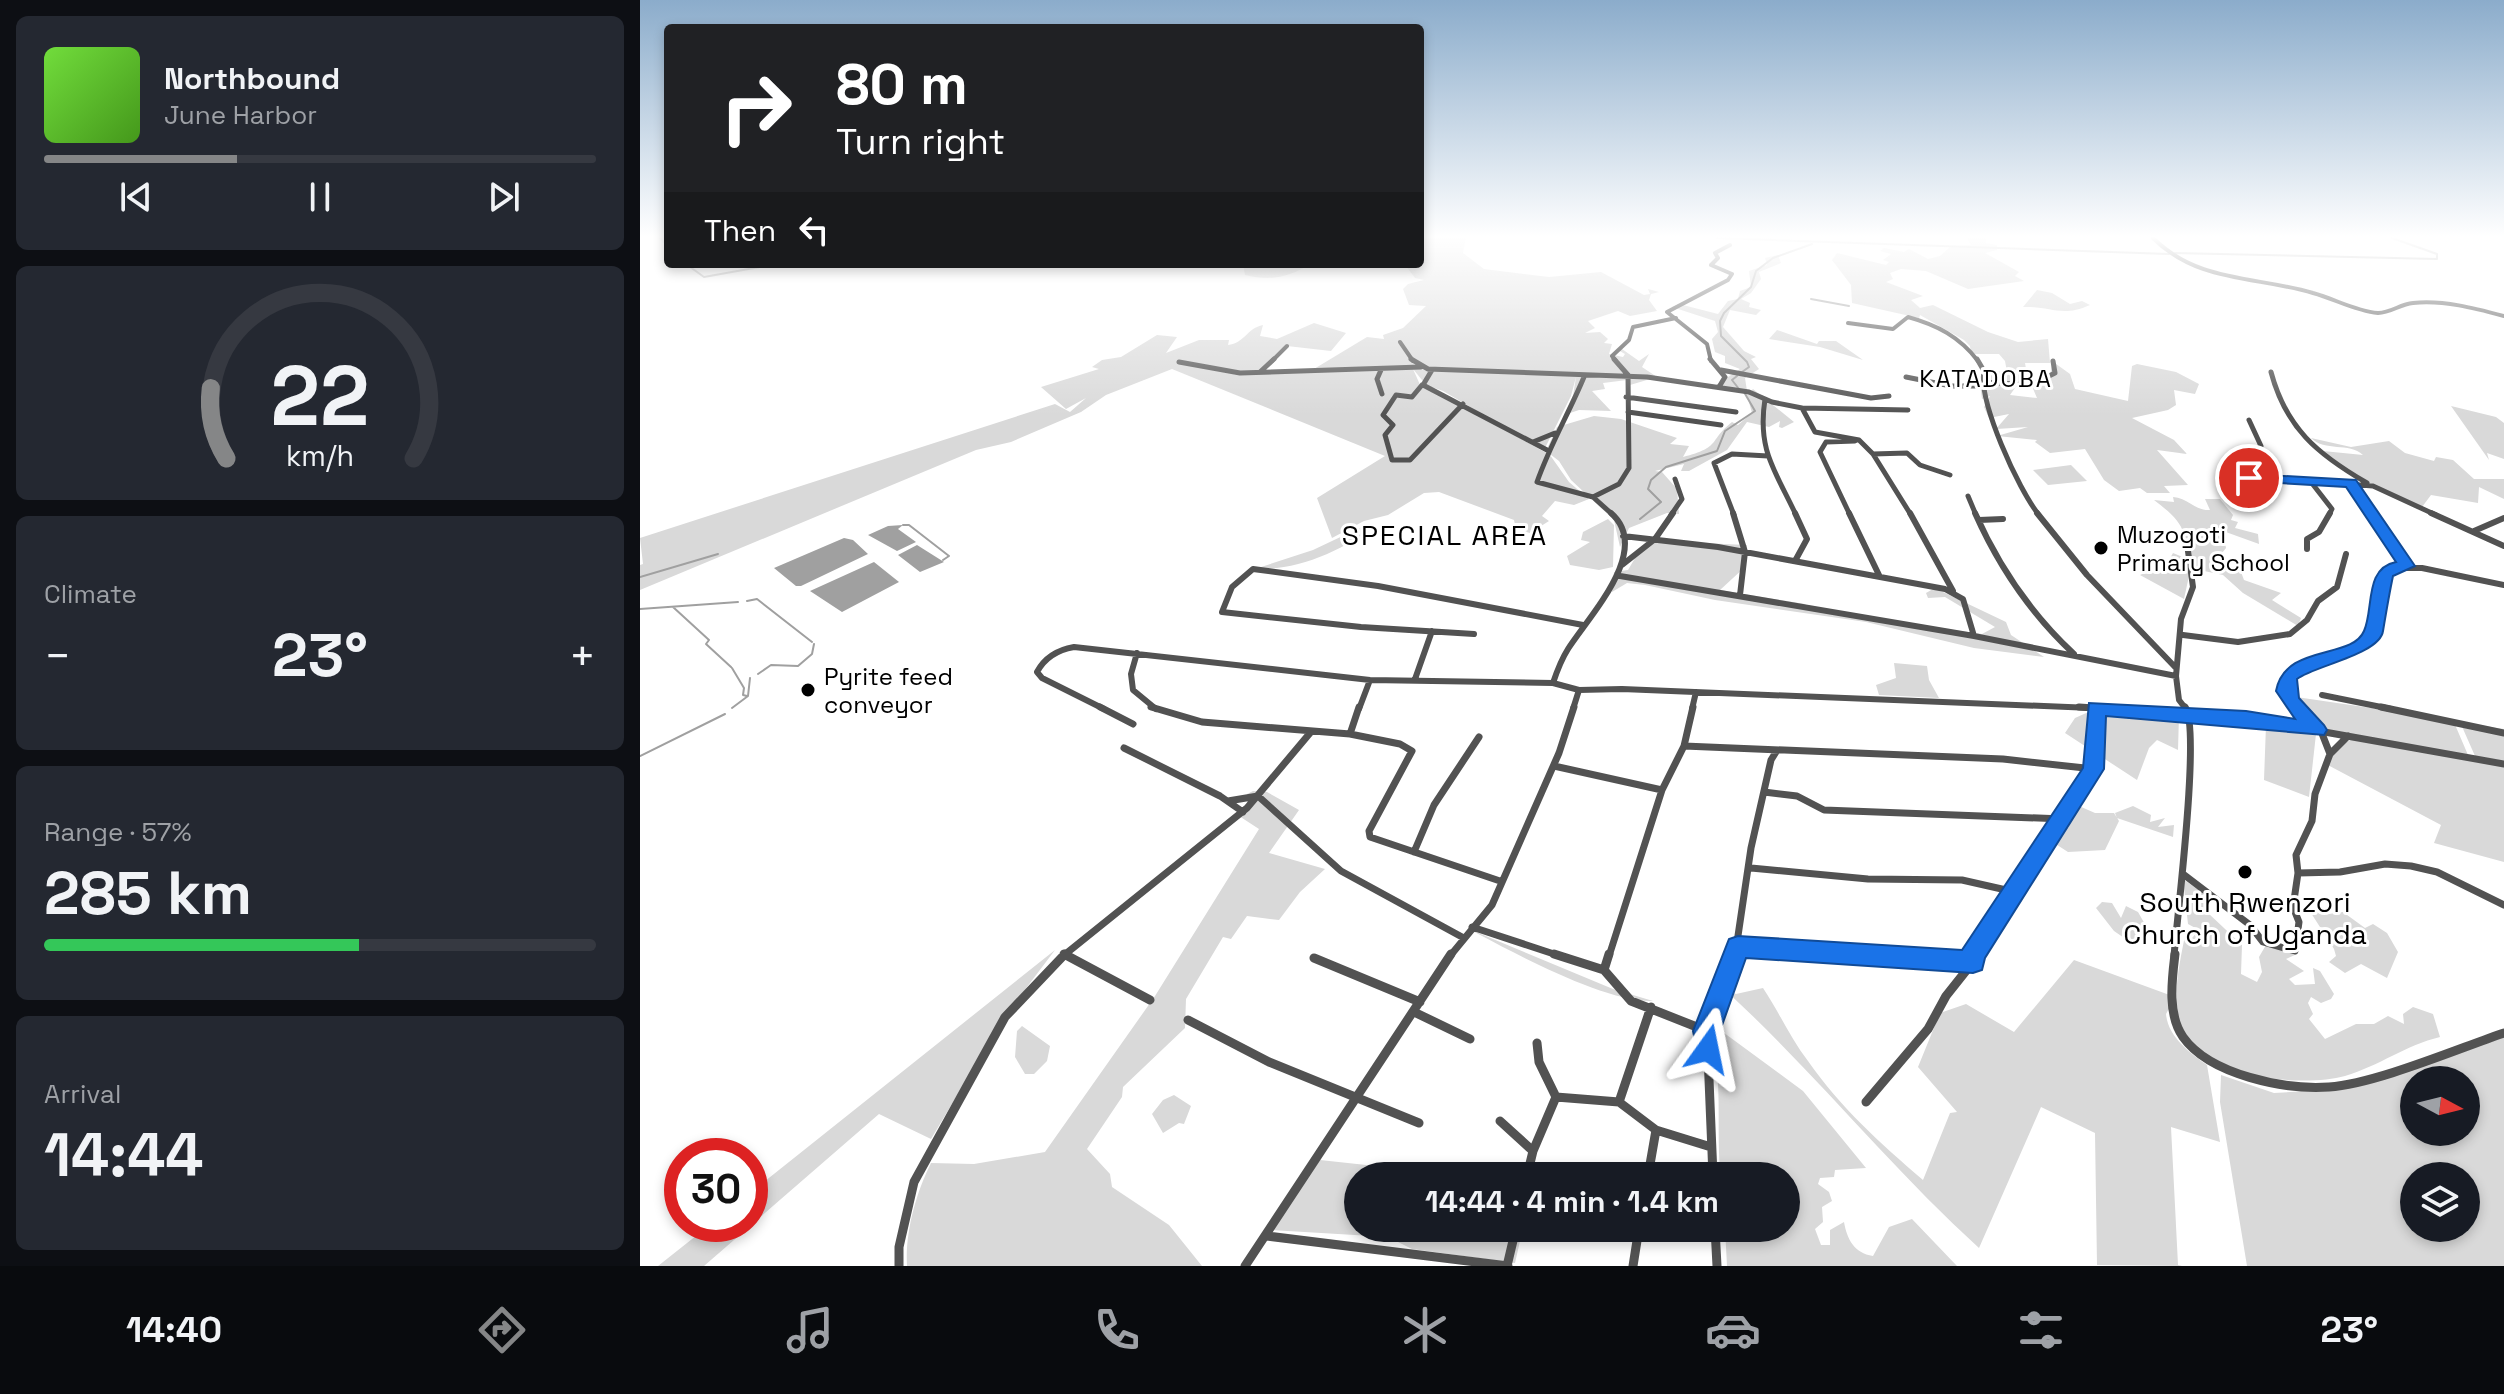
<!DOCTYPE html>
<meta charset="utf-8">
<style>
:root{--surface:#171b24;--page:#242831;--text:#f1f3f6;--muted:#9ea1a6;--line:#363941;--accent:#858687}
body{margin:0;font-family:"Space Grotesk",sans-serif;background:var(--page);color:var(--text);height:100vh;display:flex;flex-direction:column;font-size:30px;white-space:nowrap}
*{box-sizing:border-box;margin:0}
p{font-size:26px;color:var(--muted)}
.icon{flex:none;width:44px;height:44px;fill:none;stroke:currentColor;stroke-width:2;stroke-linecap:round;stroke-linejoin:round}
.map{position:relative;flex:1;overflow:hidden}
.details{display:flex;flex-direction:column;gap:16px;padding:16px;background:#0d0f14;width:640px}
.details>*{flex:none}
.hud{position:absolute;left:24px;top:24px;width:760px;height:244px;border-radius:8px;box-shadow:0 4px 12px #0003;background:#202124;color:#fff;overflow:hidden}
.needle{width:52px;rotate:97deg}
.fabs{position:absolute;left:1760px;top:1066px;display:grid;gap:16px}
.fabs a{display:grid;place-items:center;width:80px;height:80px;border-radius:50%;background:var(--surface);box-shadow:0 4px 12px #0003;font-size:40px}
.speed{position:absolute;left:24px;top:1138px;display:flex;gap:16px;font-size:40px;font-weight:700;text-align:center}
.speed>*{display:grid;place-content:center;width:104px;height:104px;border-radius:50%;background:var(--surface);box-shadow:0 4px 12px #0003;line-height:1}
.speed .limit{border:12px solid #d22;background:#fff;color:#111}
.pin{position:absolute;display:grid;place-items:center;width:68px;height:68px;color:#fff;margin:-34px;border:4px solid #fff;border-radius:50%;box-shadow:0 2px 8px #0007}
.me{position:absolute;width:88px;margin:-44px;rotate:12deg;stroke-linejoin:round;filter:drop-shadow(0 0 6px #0008)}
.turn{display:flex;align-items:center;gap:28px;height:168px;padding:0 40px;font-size:36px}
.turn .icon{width:104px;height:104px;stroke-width:2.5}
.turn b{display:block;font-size:56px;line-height:68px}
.then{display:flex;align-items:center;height:76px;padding:0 40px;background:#0003;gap:16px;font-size:30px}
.big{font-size:60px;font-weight:700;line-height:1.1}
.details .widget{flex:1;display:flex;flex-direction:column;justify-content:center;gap:12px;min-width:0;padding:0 28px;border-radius:12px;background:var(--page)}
.details .dial{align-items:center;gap:0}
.dial svg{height:208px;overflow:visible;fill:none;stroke:var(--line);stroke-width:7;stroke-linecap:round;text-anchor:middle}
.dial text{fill:var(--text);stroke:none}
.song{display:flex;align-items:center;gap:24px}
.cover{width:96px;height:96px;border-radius:12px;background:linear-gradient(135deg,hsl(100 70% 55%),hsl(100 70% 35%))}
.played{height:8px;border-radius:4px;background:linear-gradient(90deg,var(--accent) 35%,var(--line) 35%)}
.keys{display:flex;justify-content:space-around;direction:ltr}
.heat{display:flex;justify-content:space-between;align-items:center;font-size:44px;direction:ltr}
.charge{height:12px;border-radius:6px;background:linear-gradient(90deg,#34c759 57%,var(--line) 0)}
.trip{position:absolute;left:704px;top:1162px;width:456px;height:80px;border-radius:40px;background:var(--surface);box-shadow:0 4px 12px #0003;font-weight:700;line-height:80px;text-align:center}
.menu{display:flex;height:128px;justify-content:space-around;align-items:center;background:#090b0e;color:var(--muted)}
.menu .icon{width:56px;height:56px}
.menu .on{color:var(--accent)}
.menu b{font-size:36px;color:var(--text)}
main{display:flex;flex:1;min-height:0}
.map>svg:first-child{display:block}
.green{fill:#d9d9d9;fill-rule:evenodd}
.water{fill:#a0a0a0}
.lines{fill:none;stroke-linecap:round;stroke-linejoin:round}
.stream{stroke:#a0a0a0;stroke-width:2}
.street-far4{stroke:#525252;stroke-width:4}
.street-far3{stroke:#525252;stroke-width:5}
.street-far2{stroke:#525252;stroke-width:6}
.street-far1{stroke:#525252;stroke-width:7}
.street{stroke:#525252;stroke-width:9}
.route{fill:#1a73e8;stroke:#114b97;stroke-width:2}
.poi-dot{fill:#000;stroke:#fff;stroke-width:3}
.labels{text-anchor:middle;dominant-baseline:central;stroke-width:6;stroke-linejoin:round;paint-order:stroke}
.far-quarter-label{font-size:24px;letter-spacing:2px;fill:#000;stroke:#fff}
.poi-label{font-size:24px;fill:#000;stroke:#fff;text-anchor:start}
.quarter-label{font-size:28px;letter-spacing:2px;fill:#000;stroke:#fff}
.near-poi-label{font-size:28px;fill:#000;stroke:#fff}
</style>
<main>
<section class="details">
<div class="widget">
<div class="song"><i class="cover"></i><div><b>Northbound</b><p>June Harbor</p></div></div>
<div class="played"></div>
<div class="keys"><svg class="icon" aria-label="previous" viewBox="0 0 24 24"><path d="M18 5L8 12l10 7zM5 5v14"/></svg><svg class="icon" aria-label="pause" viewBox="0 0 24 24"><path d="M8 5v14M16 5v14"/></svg><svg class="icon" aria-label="next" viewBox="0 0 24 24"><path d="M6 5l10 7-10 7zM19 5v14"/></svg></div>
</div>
<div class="widget dial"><svg viewBox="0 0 100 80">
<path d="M14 69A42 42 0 1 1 86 69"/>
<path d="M14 69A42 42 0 0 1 8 42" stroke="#858687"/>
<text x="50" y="56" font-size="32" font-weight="700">22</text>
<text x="50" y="72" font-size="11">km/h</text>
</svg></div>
<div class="widget"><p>Climate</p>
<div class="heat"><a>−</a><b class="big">23°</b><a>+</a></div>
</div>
<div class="widget"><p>Range · 57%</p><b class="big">285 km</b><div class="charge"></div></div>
<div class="widget"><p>Arrival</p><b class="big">14:44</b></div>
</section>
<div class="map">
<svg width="1864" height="1266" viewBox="0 0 1864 1266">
<rect width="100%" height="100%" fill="#fff"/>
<path class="green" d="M780,238H826L823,253L844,269L909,277L961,272L1004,295L1010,294L1008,289L1019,292L1011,294L1009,300L1017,311L990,316L978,311L948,321L955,328L945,333L960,332L968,339L964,343L972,344L969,354L983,357L985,354L978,350L982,349L999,361L1009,354L1002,367L1017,377L990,385L987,380L963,383L965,389L952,391L971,411L939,410L924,415L933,396L936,377L931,396L904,450L803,391L786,385L773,369L781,387L799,393L910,455L929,482L949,499L934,505L915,501L902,516L909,521L890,533L876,529L874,520L799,492L784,493L748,515L724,521L692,538L677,498L745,456L532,369L466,395L441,412L371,442L336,450L0,590V565L3,564L0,538L415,404L430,412L446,398L426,409L401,387L459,369L452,367L462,360L481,357L517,335L537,337L526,353L559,340H589L588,345C605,343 607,328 623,325L620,336L637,339L674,323L706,333L691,351L647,346L623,371L674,369L727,337L744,339L743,335L763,328L786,306L769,305L763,289L768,284L784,280L775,278L766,266L757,264H780Z
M1327,238H1346V243L1357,245V250L1345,253L1379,272L1375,276L1384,281L1328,289L1286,271L1261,269L1250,273L1253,279L1246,282L1283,296L1271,300L1280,308L1293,305L1348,332L1378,342L1408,339L1410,363H1385L1389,385L1387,381L1359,384L1373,388L1377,385L1370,395L1397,398L1391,384H1404L1410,379L1412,361L1430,374L1435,389L1488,401L1492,366L1497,364L1536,372L1559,384L1555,394L1534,390L1536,405L1528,410L1492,418L1534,440L1547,454L1517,450L1548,485L1524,486L1530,493H1507L1500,488L1479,491L1464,480L1445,449L1410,453L1395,442L1397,440L1357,436L1388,427L1356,429L1369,414L1354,417V429L1344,407L1350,396L1342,399L1340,384L1348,371L1367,372L1365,361L1359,354H1331L1330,346L1324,340L1280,315L1279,318L1212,303L1211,285L1192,260L1197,253L1246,265L1249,262L1243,260L1251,254L1240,251L1244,248L1264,252L1269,249L1288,259L1300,256L1310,247L1331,245Z
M1138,255L1141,263L1119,272L1121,279L1111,293L1101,299L1110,303L1109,307L1121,310L1116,315L1090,310L1083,327L1104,351L1116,357L1111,359L1119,369L1105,378L1107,391L1073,387L1100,369L1085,363V356L1075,352L1072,339L1078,332L1075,321L1032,307L1039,304L1078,314L1088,301L1098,299L1100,291L1111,287L1109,271L1127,265L1125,258Z
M603,264H670C648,278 630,281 605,275Z
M1397,290L1412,293L1430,304L1442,301L1450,305C1421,318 1411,306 1383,307Z
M1137,330L1177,344L1179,341H1196L1223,360L1180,347L1129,339Z
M1113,389L1154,422L1142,428L1139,427L1140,421L1129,427L1107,422L1087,450L1049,471H1041L1044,464L1015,471L1022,472L1037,489L1039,514L1027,513L989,528L980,547L974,520L931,480L919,461L906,451L917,427L954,416L981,419L1037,438L1030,444L1049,446L1043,457C1082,447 1068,441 1092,422L1098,425L1112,413L1107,395Z
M1811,406L1856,417L1864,423V459L1847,453L1849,460Z
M1671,438L1711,447L1749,441L1765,453L1794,461L1796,457L1813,460L1834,479H1864V499L1839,487L1838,503L1791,495L1782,507L1723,481L1683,451L1723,455C1709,442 1685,452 1671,438Z
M1431,465L1447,481L1408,485L1393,470Z
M1533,497C1548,498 1555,511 1570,510L1565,499H1580L1593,515L1591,520L1598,522L1595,528L1618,534L1619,544L1583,531L1586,548L1574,563L1601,572L1604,580L1641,593L1632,600L1661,618L1658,626L1603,593L1583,575L1550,568C1544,530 1547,525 1514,500L1534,502Z
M968,519L974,525L973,567L959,570L930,565L927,556L950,542L941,540L943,532Z
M730,523L736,526C706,548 657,572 618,568L673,550Z
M1017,541L1107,545L1105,567L1080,590L1165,604L1170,610L1342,634L1355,627L1305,597L1288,598L1286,593L1293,589L1303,592L1366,622L1371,635L1404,657L1334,648L1226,622L1075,600L1005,585L987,583L972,592L974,572L988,570L1001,548Z
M1533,553L1545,558L1549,576L1544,599L1500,575L1528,562Z
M1254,663L1287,666L1289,680L1299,698L1239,695L1236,685L1256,678Z
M1643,695L1813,720L1828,755L1675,728L1649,706Z
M1453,710L1539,715L1538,750L1517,740L1509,748L1497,780L1425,733L1435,718Z
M1820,722L1864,729V761L1835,756Z
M1626,725L1676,734L1669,797L1624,780Z
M1715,738L1864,767V862L1794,843L1801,825L1684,763L1702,744Z
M613,791L627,792L659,810L629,853L685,869L660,892L639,920L607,916L591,939L583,937L546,999L545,1028L483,1087L482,1097L447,1149L470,1174L472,1187L529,1225L562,1266H267C265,1232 276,1193 291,1163L334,1164L405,1152L515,996L619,829L599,816L607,809V794Z
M1439,806L1455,813H1474L1479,821L1465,850L1428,852L1411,841L1429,827L1426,818Z
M1493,806L1511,815L1510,822L1525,818L1518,827L1534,825L1533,837L1477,818L1475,813Z
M1543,879L1571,899L1567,912L1602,945L1601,974L1617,982L1622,972L1619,957L1626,945L1657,954L1646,959L1664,971L1649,979L1655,985L1675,984L1673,968L1680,971L1694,994L1691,999L1681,1003L1671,997L1668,1003L1673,1014L1669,1019L1685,1039L1716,1024H1734L1748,1016L1764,1024L1763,1014L1773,1007L1793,1014L1800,1037C1766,1045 1739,1066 1705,1076C1660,1088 1559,1078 1541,1026C1531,997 1540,963 1545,935L1552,938L1559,930L1548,924Z
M1462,902L1472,903L1481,918L1486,906L1498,912L1506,926L1504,939L1493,944L1474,931L1456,908Z
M1675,907L1689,914L1703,912L1725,928L1733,924L1747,933L1758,952L1747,978L1721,964L1705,973L1689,962L1696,956L1694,949L1671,913Z
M829,929L973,989L1013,1001C964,1002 874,953 829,929Z
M415,950L362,1020L291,1139L239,1114L64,1266H18L71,1224H110V1193Z
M1434,960L1535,997L1526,1014C1528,1037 1550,1053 1567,1065L1580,1142L1531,1127L1538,1265L1542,1266L1457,1265L1455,1133L1401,1107L1339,1248C1249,1166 1174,1071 1084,989L1096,994L1123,988C1139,1012 1151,1039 1168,1061C1200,1107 1241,1144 1283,1180L1310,1113L1317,1112L1278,1067L1300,1013L1326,1004L1374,1032Z
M382,1026L410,1046L407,1061L394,1074H385L375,1057L377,1031Z
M1076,1027L1163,1091L1226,1168L1195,1170L1194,1177L1180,1178L1178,1184L1189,1192L1192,1201L1182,1207L1183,1222L1175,1229L1181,1245H1190V1230L1204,1222C1207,1239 1214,1253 1233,1256L1249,1227L1272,1219L1317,1266H1087L1085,1228H1146V1176H1081C1075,1135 1085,1068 1068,1035Z
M1864,1034V1266H1607L1580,1102L1581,1075L1634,1093L1703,1089ZM1774,1080H1826V1132H1774ZM1774,1176H1826V1228H1774Z
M534,1095L551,1106L544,1124L539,1123L523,1133L512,1114L523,1100Z
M680,1160L828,1176H718V1228H883L875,1263L772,1249L748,1237L631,1230Z"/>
<path class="water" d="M263,525L258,529L276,542L257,551L228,535L248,526Z
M204,538L213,540L228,554L161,586H156L134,568Z
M277,545L304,562L280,572L258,555Z
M234,562L259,582L202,612L170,591Z"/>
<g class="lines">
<path class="stream" d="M20,238L28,246
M1077,238L1529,254
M1535,253L1797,259V254L1752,238
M46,264L64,277L137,264
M1171,299L1209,306
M1102,372L1109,367L1107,362L1081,336L1080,321L1084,313L1111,287L1116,271L1133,258L1172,244
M1097,376L1092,380L1099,389
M1000,519L1021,502L1008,489L1011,480L1026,467L1077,451L1085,431L1115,411L1104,392
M263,525H269L309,556L303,560
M0,577L78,554
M107,601L117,599L172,642
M33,607L69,640L66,644L91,667
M0,609L98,602
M92,668L104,688L103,695L107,696
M118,674L131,665L158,666L172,654L174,644
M92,708L108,696L110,678
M0,756L85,714"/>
<path class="street-far4" d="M1513,238C1558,283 1616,276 1673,293C1695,299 1715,311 1738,313C1751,313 1760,304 1773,303C1804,300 1834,308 1864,316
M1208,323L1253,329L1268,317C1297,325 1320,337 1338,361
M760,342L773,361
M632,361L647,346
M976,361L972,356L989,340L993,327L1036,318
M1071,361L1067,344L1027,312L1088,280L1092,274L1071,265L1078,258L1075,253L1090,245"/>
<path class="street-far3" d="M771,359L788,369L1007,377L1109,392L1132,402L1162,408L1175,432L1219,440L1233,454L1267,453L1280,465L1310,475
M1070,359L1085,377L1079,387
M1337,359L1344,371C1338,401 1378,489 1399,515
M539,362L600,373L781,367
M741,370L737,379L742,394
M792,370L783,385L907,450
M1081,370L1231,398L1249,396
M620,372L634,359
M1631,372C1646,428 1677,454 1727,483
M944,377C929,413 910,445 897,482L953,497L973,515
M1266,377L1311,386H1341
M1342,382L1391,385L1415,373L1413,361
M782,385L772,397L756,395L743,415L753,425L745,435L752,460H770L823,404
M986,397L1096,412
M1125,399C1117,450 1135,470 1156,515
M1162,408L1268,410
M988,412L1081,425
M1609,420L1621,446L1594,462L1595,469L1604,476L1733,486L1796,515
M893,442L915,433
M1233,454L1271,515
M1671,482L1692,509L1689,515
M1711,483L1732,515
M1328,496L1336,515
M953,497L979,484L989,468L988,375L974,359
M1031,515L1042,499L1035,479
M1094,515L1074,463L1092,454L1128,456
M1210,515L1180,452L1186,442L1215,441"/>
<path class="street-far2" d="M1093,513L1105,552L1100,595
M1155,513L1167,539L1155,561
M1209,513L1239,575
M1270,513L1313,591
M1335,513C1359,567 1391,614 1434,654
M1397,513L1447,575L1536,668
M1731,513L1766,566
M1791,513L1864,546
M1339,520L1363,519
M1834,531L1864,518
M983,536L1078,547L1305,589L1323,599L1334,636
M1667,549V539L1679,532L1690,513
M982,565L1015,539L1033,513
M980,576L1334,636L1536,676
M834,634L721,627L582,612L592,587L613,569L738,586L943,625
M1543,635L1598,642L1650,634L1667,620L1678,601L1697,587L1706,554
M497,653L491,674L493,690L516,709
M775,679L792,631
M913,683C917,671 921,660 928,649C949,616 1013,550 971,513
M1682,695L1751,709
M464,709L402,678L397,672C405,657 417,650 434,647L730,680L913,683L939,690
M719,709L730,680
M933,709L939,690L982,689L1476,709
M1052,709L1056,692
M1546,709L1539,700L1536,676L1541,619L1553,587L1547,544
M1657,709L1648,693V677L1659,668L1713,649L1734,632L1745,574L1752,568H1782L1864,585"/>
<path class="street-far1" d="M460,707L493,724
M511,707L562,722L710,734L719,707
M1439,707L1606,718L1864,764
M1655,707L1677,730
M1741,707L1864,733
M1681,731L1690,754
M710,734L760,744L772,751L729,831L730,837L860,881
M1044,746L1363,759L1454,769
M484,748L580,796L603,812
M914,766L1022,790
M1124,792L1157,796L1184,810L1423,819
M588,801L618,796L701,871L822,937
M774,852L794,805L839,737
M1111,868L1228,879L1322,880L1375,892
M1658,873L1700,872L1745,864L1771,866L1797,872L1864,905
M1543,874L1610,925L1623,942L1655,951L1659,922L1653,907L1658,873L1656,855L1672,821L1675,794L1690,754L1708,736
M832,927L920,956
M1098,947L1232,956
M424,954L427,956
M423,956L607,808L670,733
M810,956L852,905L919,753L934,707
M969,956L1022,790L1044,746L1053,707
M1095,956L1111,848L1131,760L1136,752
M1332,956L1454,769L1456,708
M1534,956C1537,918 1561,727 1545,707"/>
<path class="street" d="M424,954L510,1000
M914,954L964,970L991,1001L1067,1031L1073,1176
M1201,954L1333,962
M1535,954C1532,979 1527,1014 1543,1037C1570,1075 1645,1090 1689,1087C1735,1084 1817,1049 1864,1033
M674,958L780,1002
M964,970L969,954
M774,1012L830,1039
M548,1020L629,1062L779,1123
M1067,1031L1096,954
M916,1097L979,1102L1016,1130L1071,1147
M979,1102L1011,1007
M1226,1102L1288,1029L1306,996L1333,962L1334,954
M860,1121L893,1151
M887,1176L893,1151L916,1097L899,1062L897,1043
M1008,1176L1016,1130
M1075,1228L1077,1266
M627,1236L868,1266
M259,1266V1247L274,1182L365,1017L425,954
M605,1266L811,954
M867,1266L876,1228
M993,1266L999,1228"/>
</g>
<linearGradient id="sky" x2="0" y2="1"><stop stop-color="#8baccb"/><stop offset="0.57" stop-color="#fff"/><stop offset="1" stop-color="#fff" stop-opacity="0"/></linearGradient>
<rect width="1864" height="415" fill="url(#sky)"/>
<path class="route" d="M1609,474L1716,480L1775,566L1753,576C1749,595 1746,613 1743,631C1740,654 1674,666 1657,679L1659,698L1684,725L1687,730L1684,735L1466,716L1464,769L1345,958L1342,970L1333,973L1106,958L1080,1031L1082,1049L1078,1059L1068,1062L1059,1059L1053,1031L1089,939L1098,936L1322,950L1443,768L1449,703L1606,711L1655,719L1636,691C1645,643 1712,660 1724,631C1734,609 1724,568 1756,562L1706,487L1604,481L1602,478Z"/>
<g class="poi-dot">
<circle cx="1461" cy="548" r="8"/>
<circle cx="168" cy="690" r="8"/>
<circle cx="1605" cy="872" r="8"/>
</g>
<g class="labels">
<g class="far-quarter-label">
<text x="1346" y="378">KATADOBA</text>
</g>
<g class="poi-label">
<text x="1477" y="534">Muzogoti<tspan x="1477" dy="28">Primary School</tspan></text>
<text x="184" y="676">Pyrite feed<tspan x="184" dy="28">conveyor</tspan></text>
</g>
<g class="quarter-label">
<text x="805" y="535">SPECIAL AREA</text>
</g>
<g class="near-poi-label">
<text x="1605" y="902">South Rwenzori<tspan x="1605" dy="32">Church of Uganda</tspan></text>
</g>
</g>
</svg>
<div class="fabs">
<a><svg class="needle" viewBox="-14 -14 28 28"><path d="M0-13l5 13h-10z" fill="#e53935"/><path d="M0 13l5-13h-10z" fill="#9ea1a6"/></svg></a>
<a><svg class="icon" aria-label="layers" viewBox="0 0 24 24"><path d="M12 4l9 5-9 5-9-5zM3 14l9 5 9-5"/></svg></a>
</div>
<div class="speed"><div class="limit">30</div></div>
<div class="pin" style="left:1609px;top:478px;background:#d93025"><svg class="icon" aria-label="arrive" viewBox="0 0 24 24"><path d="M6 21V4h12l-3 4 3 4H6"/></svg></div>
<svg class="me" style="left:1068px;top:1049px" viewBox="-20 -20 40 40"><path d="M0-17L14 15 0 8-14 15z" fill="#1a73e8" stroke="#fff" stroke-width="4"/></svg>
<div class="trip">14:44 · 4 min · 1.4 km</div>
<div class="hud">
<div class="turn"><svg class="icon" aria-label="right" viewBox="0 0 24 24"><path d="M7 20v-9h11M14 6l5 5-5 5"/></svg><div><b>80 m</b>Turn right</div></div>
<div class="then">Then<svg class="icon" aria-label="left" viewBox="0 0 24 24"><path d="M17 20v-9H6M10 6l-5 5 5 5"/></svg></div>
</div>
</div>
</main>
<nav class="menu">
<b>14:40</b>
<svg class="icon on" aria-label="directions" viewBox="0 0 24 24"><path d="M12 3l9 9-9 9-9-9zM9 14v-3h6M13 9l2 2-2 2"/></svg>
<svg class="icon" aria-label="music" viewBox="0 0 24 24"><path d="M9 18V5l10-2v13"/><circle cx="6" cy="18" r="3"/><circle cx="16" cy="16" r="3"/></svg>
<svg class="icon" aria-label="phone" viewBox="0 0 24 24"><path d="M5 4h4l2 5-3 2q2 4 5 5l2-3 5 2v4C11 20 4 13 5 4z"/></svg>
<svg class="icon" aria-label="climate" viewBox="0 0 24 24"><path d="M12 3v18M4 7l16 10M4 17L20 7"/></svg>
<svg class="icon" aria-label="car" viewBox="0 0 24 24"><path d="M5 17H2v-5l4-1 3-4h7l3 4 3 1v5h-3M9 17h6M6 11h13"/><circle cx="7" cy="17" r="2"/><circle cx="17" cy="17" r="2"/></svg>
<svg class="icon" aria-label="filters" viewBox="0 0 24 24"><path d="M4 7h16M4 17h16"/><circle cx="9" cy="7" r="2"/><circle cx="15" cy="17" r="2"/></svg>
<b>23°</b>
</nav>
